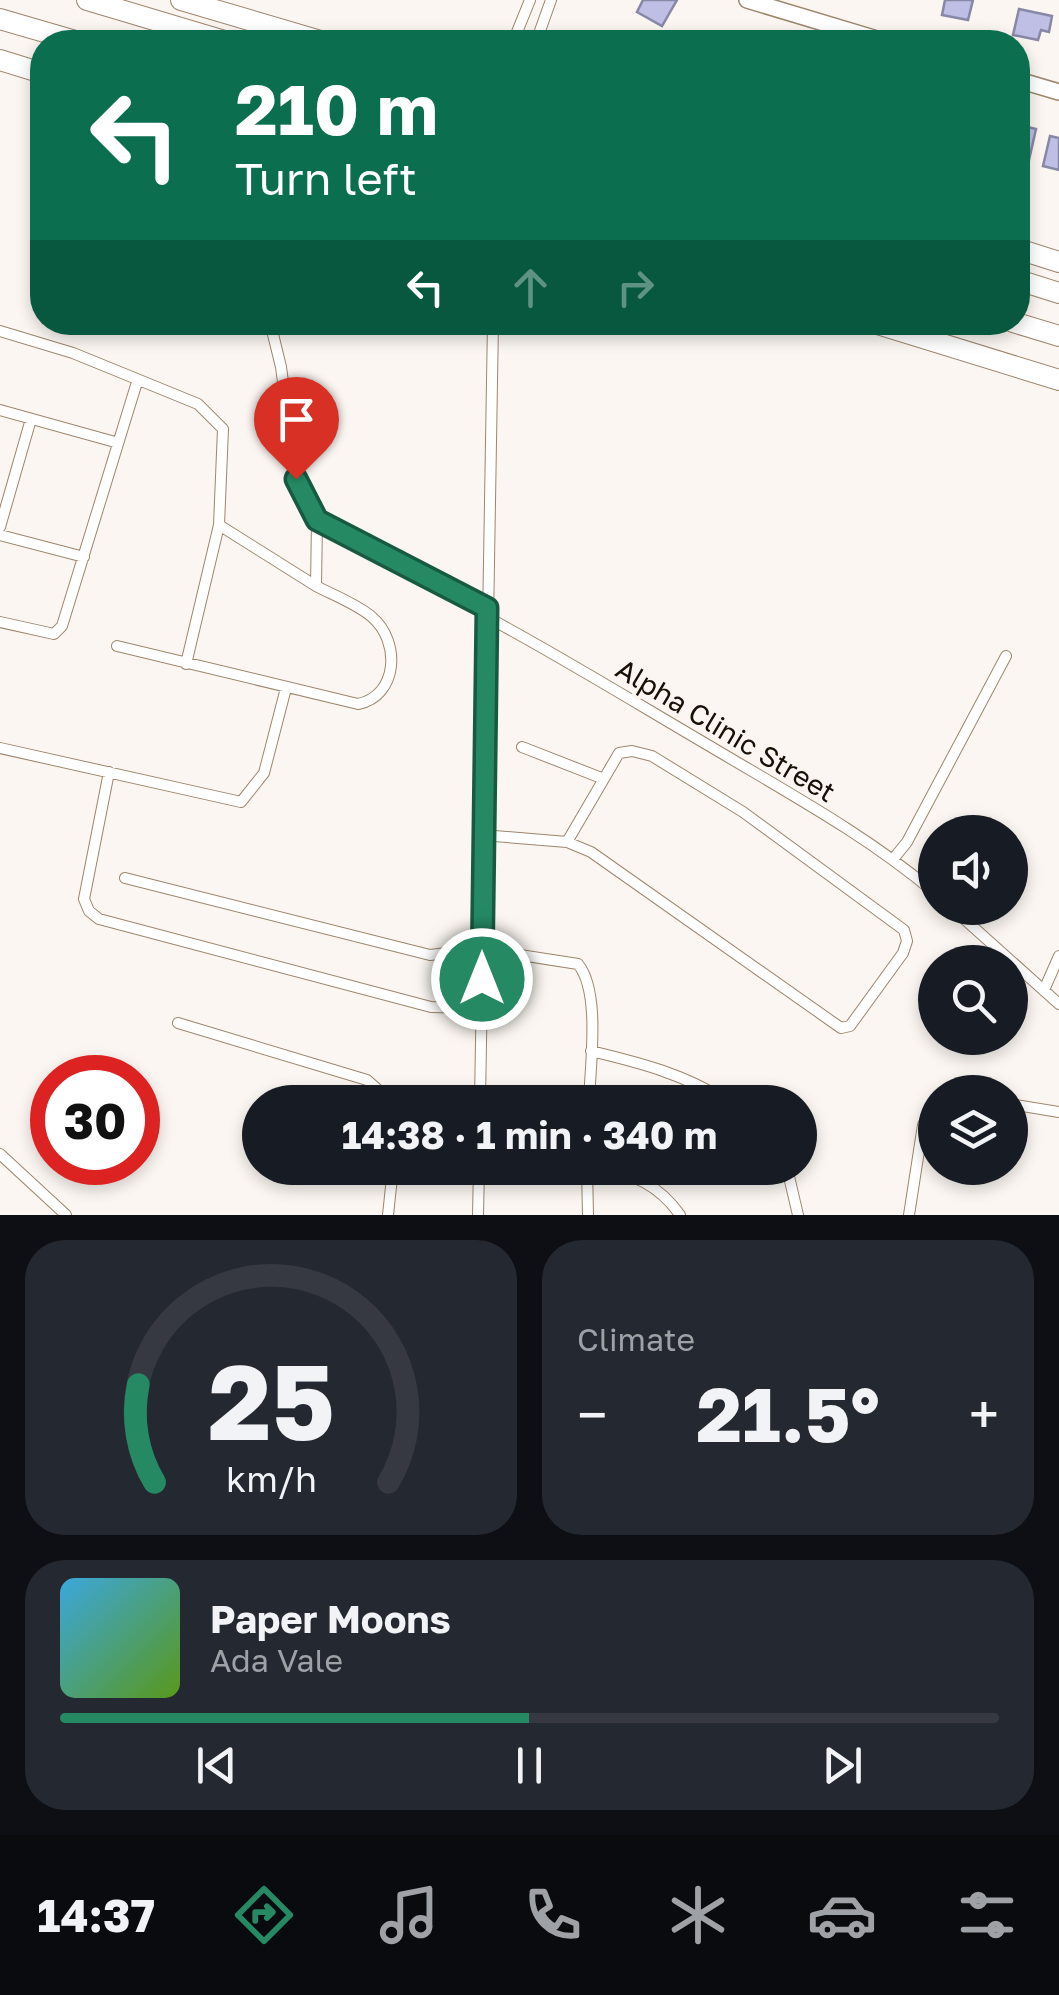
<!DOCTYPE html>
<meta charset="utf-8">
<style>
:root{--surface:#171b24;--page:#242831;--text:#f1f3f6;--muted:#9ea1a6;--line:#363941;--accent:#258a64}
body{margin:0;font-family:"Golos Text",sans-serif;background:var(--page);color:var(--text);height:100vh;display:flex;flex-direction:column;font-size:38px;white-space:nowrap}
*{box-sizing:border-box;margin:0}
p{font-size:32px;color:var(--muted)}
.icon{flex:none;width:55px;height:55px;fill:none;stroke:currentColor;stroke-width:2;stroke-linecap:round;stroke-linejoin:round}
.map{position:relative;height:1215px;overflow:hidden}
.panel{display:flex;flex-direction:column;gap:25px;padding:25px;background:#0d0f14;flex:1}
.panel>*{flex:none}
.hud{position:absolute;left:30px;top:30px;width:1000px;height:305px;border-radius:40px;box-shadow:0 5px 15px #0003;background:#0b6e4f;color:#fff;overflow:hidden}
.buttons{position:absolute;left:918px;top:815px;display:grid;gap:20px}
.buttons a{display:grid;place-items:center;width:110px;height:110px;border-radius:50%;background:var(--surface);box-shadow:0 5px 15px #0003;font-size:50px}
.speed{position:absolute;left:30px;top:1055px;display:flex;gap:20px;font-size:50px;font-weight:700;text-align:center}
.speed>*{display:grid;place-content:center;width:130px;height:130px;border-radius:50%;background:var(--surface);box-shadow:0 5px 15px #0003;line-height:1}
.speed .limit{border:15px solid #d22;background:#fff;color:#111}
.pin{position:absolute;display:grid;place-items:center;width:85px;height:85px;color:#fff;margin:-102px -42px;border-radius:50% 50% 50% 0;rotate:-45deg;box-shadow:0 0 10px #0007}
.pin .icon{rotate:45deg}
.me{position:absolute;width:110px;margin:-55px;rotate:0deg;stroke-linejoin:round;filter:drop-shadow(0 0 8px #0008)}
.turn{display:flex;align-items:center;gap:35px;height:210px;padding:0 40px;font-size:45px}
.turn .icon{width:130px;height:130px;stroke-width:2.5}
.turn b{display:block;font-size:70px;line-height:85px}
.lanes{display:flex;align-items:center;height:95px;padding:0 40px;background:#0003;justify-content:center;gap:50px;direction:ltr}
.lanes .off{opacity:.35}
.big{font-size:75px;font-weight:700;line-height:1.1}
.panel .widget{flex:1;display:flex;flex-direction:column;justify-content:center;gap:15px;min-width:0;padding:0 35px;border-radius:40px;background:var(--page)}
.panel .dial{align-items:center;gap:0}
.dial svg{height:260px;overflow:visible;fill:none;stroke:var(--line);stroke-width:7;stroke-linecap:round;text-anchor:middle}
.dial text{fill:var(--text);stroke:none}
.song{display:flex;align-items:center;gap:30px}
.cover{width:120px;height:120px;border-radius:15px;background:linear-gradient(135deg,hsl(200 70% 55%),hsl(90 70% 35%))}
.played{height:10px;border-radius:5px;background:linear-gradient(90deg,var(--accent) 50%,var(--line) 50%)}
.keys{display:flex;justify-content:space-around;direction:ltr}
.heat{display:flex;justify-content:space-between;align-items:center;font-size:55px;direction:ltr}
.panel .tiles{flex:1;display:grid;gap:25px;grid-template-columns:1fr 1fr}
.widget:last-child{grid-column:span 2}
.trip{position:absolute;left:242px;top:1085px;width:575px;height:100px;border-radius:50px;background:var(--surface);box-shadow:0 5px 15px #0003;font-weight:700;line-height:100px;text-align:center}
.tabs{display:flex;height:160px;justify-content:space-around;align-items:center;background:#090b0e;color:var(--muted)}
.tabs .icon{width:70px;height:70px}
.tabs .on{color:var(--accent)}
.tabs b{font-size:45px;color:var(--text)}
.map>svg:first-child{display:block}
.building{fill:#bfbfe5;stroke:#8787a6;stroke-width:2.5}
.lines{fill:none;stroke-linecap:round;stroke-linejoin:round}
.street-casing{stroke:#9d866c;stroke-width:12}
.secondary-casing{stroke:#9d866c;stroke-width:18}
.highway-casing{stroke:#9d866c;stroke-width:22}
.street{stroke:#fff;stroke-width:10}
.secondary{stroke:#fff;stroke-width:15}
.highway{stroke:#fff;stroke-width:20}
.route-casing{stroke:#185a41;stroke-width:25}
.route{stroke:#258a64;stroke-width:18}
.labels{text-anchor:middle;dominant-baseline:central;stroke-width:8;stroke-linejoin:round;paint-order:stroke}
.street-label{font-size:28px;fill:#181007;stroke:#fbf6f1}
</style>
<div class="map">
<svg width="1059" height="1215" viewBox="0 0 1059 1215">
<rect width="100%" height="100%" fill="#fbf6f1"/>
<path class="building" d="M643,0H677L662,26L637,12Z
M945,0H973L968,20L942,15Z
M1019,9L1052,16L1049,32L1041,30L1038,40L1013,35Z
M1018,125L1036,129L1029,160L1018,157Z
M1050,136L1059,138V170L1043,166Z"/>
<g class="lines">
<defs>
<path id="street" d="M513,42L530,0
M536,42L551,0
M0,331L73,353L198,404L223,429L219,525L186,664
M0,410L115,442
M317,520L487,608
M219,525L316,586
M0,527L31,419
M0,535L84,557
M487,617C565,659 641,706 718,751C792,795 869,837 935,893
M0,622L54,634L62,626L137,382
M117,646L358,704C398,696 401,642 372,617C357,604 333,595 316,586L317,520L296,479L281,367L270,322
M522,747L604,779
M0,748L241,802L264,773L286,688
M109,772L84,899L89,911L99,919L431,1007L482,1008
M482,835L567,842L591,852L841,1028L850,1026L903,953L907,941L904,930L743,812L652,756L632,751L619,753L567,842
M894,858L907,842L1006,656
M125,878L430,955L482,949L578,964C601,992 590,1067 589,1102
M952,908L1059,1004
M1044,990L1059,956
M178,1023L367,1080L392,1102
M591,1051C641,1063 684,1074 728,1102
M480,1102L493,322
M1010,1104L1059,1112
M0,1154L66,1215
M587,1168L588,1215
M600,1168C634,1174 660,1186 680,1215
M787,1168L798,1215
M388,1215L393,1168
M478,1215L479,1168
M909,1215L923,1125L935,1102"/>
<path id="secondary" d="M747,0L887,42
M1018,80L1059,92"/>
<path id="highway" d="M87,0L228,42
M181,0L324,42
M0,19L79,42
M0,60L42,73
M1018,249L1059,262
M1018,280L1059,293
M871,322L1059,380
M1013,322L1059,336"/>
</defs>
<use href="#street" class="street-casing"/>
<use href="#secondary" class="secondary-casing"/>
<use href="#highway" class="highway-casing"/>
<use href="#street" class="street"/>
<use href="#secondary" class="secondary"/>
<use href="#highway" class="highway"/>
</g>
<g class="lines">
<defs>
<path id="route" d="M296,479L317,520L487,608L482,979"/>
</defs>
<use href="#route" class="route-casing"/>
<use href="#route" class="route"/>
</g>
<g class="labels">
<g class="street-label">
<text transform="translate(726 730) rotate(31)">Alpha Clinic Street</text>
</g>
</g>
</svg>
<div class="buttons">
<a><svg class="icon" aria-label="sound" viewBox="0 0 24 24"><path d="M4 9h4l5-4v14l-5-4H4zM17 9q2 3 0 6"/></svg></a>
<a><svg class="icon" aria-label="search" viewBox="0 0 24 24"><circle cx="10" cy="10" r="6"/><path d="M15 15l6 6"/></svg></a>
<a><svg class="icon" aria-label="layers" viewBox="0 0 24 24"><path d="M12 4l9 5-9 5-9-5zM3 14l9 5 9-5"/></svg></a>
</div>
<div class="speed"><div class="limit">30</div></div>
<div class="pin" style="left:296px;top:479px;background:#d93025"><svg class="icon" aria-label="arrive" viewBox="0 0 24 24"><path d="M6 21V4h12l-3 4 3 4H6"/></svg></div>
<svg class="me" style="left:482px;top:979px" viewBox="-20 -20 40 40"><circle r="17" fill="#258a64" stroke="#fff" stroke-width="3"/><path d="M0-11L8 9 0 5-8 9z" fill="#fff"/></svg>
<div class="trip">14:38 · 1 min · 340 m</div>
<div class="hud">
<div class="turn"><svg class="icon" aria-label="left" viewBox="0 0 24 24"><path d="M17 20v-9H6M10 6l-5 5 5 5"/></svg><div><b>210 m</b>Turn left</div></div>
<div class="lanes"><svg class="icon" aria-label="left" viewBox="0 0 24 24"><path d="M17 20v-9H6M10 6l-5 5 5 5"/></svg><svg class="icon off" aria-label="ahead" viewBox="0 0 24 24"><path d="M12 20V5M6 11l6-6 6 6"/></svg><svg class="icon off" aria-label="right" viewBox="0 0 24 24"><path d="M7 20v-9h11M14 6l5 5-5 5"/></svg></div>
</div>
</div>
<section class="panel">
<div class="tiles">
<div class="widget dial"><svg viewBox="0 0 100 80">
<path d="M14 69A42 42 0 1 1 86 69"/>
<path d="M14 69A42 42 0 0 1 9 39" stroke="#258a64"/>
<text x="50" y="56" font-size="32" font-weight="700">25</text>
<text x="50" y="72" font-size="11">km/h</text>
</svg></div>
<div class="widget"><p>Climate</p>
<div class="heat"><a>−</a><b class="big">21.5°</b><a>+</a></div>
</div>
<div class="widget">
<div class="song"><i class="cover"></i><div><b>Paper Moons</b><p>Ada Vale</p></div></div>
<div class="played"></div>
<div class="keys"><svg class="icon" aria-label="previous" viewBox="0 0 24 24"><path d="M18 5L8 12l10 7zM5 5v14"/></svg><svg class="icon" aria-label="pause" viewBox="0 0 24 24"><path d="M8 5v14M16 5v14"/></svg><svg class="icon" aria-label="next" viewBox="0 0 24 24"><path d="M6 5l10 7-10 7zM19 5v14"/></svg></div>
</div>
</div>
</section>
<nav class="tabs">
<b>14:37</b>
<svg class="icon on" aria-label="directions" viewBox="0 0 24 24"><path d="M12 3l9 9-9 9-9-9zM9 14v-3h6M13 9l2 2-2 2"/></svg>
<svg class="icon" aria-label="music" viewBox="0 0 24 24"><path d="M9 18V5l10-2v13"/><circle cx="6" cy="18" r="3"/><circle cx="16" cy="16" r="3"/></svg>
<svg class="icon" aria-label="phone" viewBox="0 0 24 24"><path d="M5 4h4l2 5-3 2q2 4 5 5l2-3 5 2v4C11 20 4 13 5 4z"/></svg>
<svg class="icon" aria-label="climate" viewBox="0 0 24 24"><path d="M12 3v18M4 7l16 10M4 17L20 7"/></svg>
<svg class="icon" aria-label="car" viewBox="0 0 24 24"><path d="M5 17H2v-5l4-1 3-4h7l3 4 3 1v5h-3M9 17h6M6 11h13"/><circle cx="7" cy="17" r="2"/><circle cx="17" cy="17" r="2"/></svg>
<svg class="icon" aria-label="filters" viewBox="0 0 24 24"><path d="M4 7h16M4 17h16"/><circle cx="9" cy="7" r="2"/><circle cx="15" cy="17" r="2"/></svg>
</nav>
